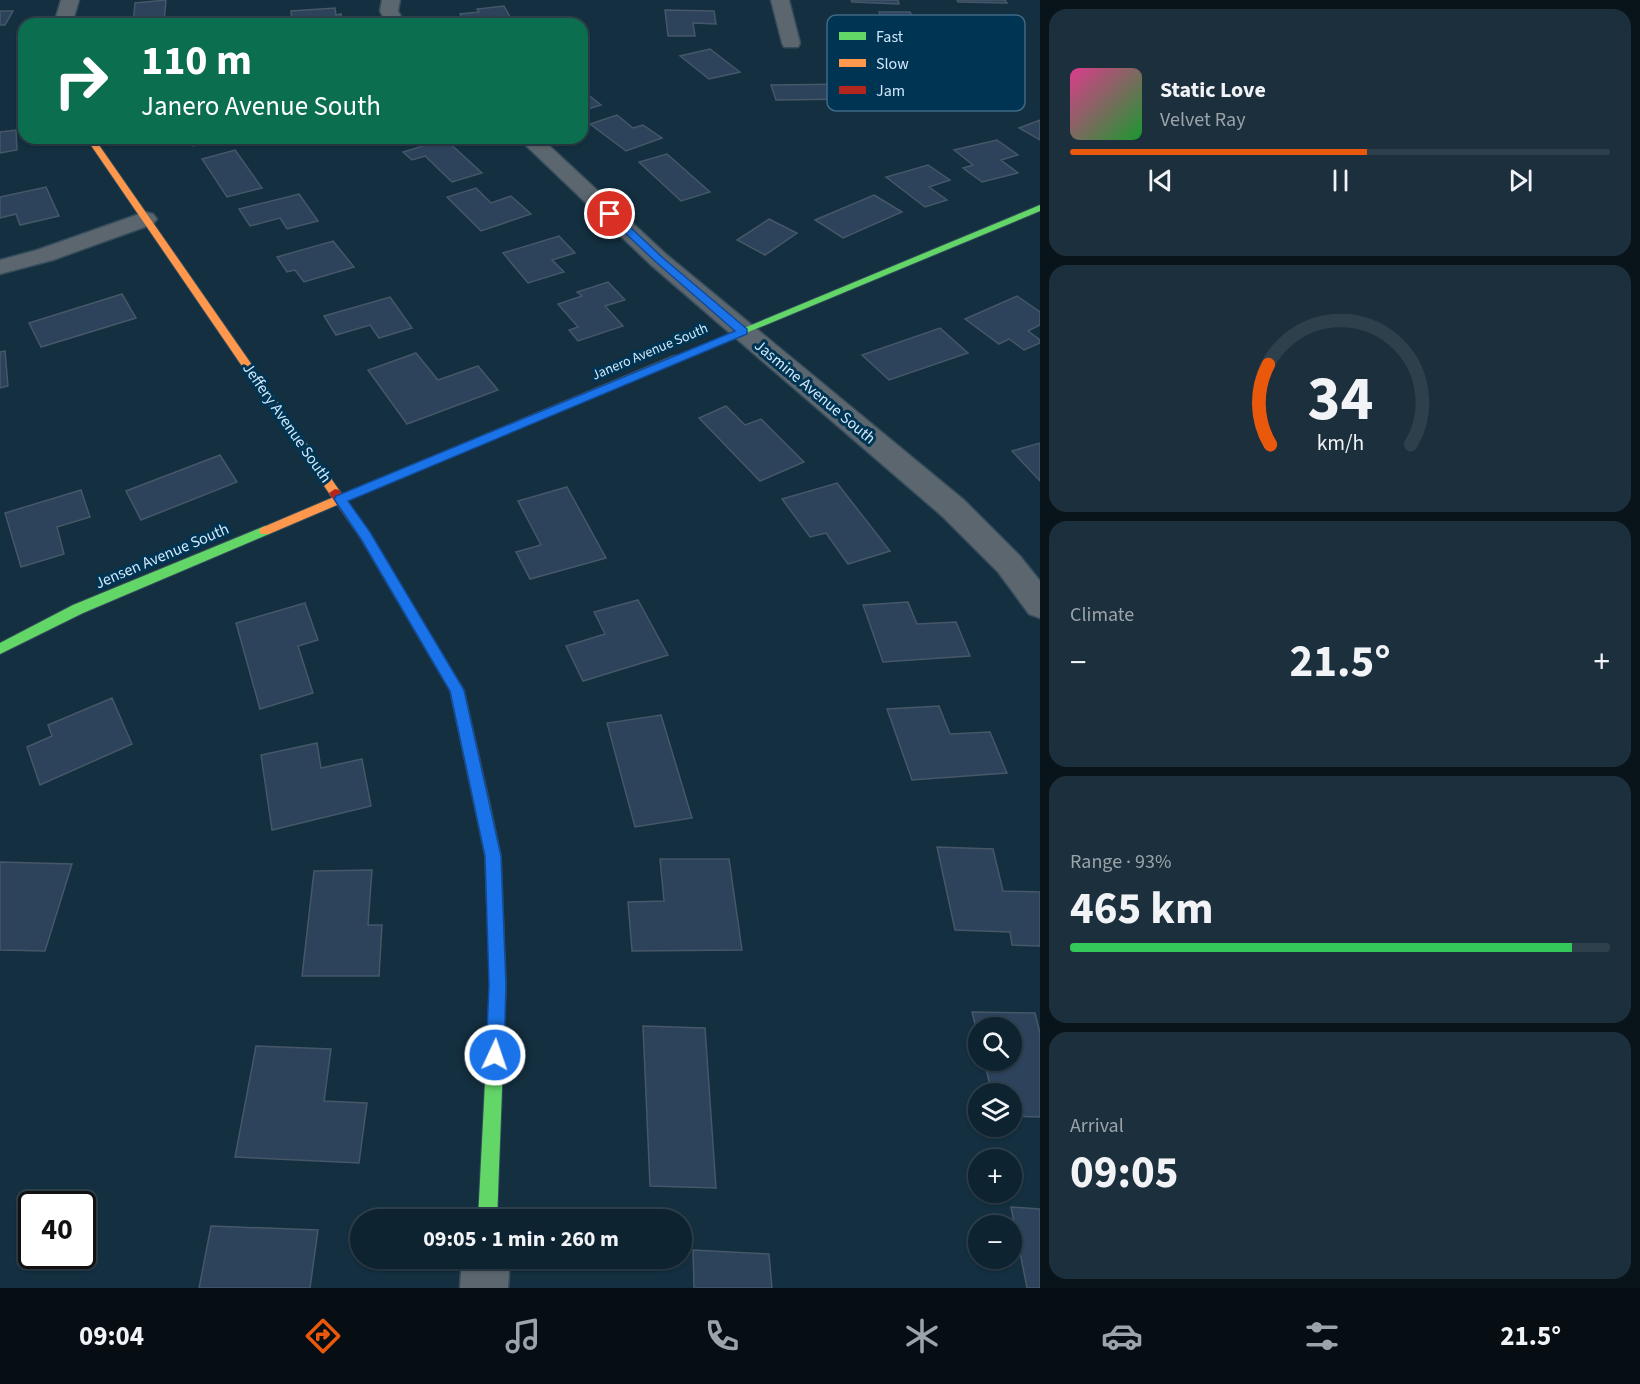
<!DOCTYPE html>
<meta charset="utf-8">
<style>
:root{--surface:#0e2330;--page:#1c2f3c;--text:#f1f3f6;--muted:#9ba4ab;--line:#2e404c;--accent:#ea580c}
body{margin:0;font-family:"Source Sans 3",sans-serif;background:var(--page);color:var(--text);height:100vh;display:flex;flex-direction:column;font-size:22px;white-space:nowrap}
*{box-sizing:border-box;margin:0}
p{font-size:20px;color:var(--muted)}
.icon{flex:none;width:33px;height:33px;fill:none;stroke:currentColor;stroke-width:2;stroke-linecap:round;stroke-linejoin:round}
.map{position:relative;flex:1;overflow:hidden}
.drawer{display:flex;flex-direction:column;gap:9px;padding:9px;background:#08131a;width:600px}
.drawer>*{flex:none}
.top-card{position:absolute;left:18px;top:18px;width:570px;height:126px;border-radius:18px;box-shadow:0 2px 4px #0004,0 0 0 2px var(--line);background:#0b6e4f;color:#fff;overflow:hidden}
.controls{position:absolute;left:968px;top:1017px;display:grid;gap:12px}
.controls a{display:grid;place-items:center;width:54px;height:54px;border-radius:50%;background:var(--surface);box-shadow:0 2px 4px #0004,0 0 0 2px var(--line);font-size:30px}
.speed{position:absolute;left:18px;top:1191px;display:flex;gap:12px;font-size:30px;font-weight:700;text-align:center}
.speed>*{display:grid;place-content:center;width:78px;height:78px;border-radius:50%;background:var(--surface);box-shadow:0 2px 4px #0004,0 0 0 2px var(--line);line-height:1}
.speed .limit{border:3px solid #111;border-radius:9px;background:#fff;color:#111}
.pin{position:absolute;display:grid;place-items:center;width:51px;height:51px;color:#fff;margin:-26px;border:3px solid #fff;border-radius:50%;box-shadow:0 2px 6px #0007}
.me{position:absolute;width:66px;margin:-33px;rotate:3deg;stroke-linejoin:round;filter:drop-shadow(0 0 4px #0008)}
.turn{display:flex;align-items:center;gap:21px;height:126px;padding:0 24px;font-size:27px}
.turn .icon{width:78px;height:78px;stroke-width:2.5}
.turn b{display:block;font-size:42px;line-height:51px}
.big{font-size:45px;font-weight:700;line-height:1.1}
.drawer .tile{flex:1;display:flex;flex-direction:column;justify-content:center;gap:9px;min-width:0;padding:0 21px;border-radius:18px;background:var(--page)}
.drawer .dial{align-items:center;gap:0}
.dial svg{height:156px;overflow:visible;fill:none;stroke:var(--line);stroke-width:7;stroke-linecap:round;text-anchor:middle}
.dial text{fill:var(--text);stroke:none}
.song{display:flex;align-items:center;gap:18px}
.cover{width:72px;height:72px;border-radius:9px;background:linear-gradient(135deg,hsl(330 70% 55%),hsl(130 70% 35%))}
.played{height:6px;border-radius:3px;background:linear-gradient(90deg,var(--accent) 55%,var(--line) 55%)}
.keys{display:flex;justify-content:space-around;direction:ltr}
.heat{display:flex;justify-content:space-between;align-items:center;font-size:33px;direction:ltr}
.charge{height:9px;border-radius:4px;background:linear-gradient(90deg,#34c759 93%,var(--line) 0)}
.trip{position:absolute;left:350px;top:1209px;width:342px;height:60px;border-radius:30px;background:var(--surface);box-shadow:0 2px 4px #0004,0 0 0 2px var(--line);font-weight:700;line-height:60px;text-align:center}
.menu{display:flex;height:96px;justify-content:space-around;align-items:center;background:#060e13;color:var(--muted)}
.menu .icon{width:42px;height:42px}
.menu .current{color:var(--accent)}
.menu b{font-size:27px;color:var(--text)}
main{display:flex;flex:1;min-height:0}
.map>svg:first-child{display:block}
.building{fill:#2d435c;stroke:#465767;stroke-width:1.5}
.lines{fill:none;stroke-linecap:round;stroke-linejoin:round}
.street-casing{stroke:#344c5b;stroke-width:3}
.fast-casing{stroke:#344c5b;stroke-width:2}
.slow-casing{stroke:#344c5b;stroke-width:2}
.jam-casing{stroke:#344c5b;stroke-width:2}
.street{fill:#5c666e;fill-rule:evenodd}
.fast{fill:#63d668;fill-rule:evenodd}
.slow{fill:#ff974d;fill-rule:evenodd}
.jam{fill:#b3261e;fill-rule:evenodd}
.route{fill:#1a73e8;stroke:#114b97;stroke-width:1.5}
.labels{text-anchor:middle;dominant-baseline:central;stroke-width:6;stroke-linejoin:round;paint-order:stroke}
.far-street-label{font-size:14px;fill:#cfe8fc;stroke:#003453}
.street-label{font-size:16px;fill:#cfe8fc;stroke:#003453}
.key{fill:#003453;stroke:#3e6a86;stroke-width:1.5}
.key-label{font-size:16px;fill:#cfe8fc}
</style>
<main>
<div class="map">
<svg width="1040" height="1288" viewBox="0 0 1040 1288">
<rect width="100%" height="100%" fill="#132f40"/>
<path class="building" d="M166,0L164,24H133L135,3Z
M851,0H898L899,4L852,2Z
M957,0H1005L1007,3L958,2Z
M504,6L514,24H465L460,14L479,12L477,9Z
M335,8L336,15L341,14L343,24H292L291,11Z
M665,10L714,11L716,24L693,23L695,36H668Z
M0,11H13L5,25H0Z
M879,12H910L917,27H933L936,33H918L923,43H892Z
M710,49L740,72L709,79L680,56Z
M846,84L852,99L776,100L771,85Z
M582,90L601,105L582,111Z
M617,115L633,128L643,125L662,138L626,151L590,124Z
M1040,120V140L1019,128Z
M16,130L17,150L0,153V132Z
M186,138H224L193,146Z
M445,139L482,173L452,182L425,156L412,160L403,152Z
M997,140L1018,155L1001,160L1018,173L982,182L963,168L973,165L954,150Z
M235,150L262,188L227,197L202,159Z
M667,154L710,192L681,201L639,162Z
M928,165L950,180L929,187L947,200L925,207L886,177Z
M46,187L59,216L20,225L16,214L0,218V197Z
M476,188L491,203L511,196L531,214L481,231L447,197Z
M299,194L318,221L287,229L280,218L250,226L239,209Z
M874,195L902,212L843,238L815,220Z
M769,219L797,233L765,255L737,240Z
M559,236L575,253L552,260L564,272L528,283L503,253Z
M333,241L354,267L304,282L295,270L287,272L277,257Z
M608,282L625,300L605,306L623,326L578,341L569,330L578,327L558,304L582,296L577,292Z
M122,294L136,318L41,347L29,323Z
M1017,296L1040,312V325L1028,331L1040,340V343L1024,350L1009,339L999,344L965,319Z
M390,297L412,328L379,338L370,325L336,335L324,316Z
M940,328L968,353L889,380L862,355Z
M5,351L8,386L0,388V352Z
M416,353L438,380L478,366L498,390L407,424L368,370Z
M726,406L745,425L761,419L804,462L760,481L699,418Z
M1040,443V481L1012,451Z
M220,455L237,482L141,520L126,491Z
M837,483L890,551L848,564L826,533L810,537L782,499Z
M567,487L606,558L530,579L516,552L541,545L518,501Z
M81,490L90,517L57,527L64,554L21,567L5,513Z
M638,600L668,655L583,681L566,646L605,634L594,612Z
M908,602L917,624L956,622L970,656L883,662L863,605Z
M305,603L318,640L298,646L313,693L260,709L236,623Z
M112,698L132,744L40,785L27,747L52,736L48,725Z
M939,706L950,734L990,732L1007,773L912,780L887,709Z
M661,715L692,818L635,827L607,723Z
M317,743L321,768L362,759L371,806L272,830L261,755Z
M937,847L993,849L1003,891L1040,892V946L1012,945L1010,932L955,930Z
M660,859H729L742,950L632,951L628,902L664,901Z
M0,862L72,864L45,951L0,950Z
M372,870L368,925H382L379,976H302L314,871Z
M972,1012L1035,1013L1040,1033V1117L1011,1116V1094H992L984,1060H1011V1028H978V1036Z
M643,1026L705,1028L716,1188L650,1186Z
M256,1046L331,1049L324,1101L367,1103L359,1163L235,1157Z
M1011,1207L1040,1209V1288H1027Z
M211,1226L318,1230L310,1288H199Z
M693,1250L769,1254L772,1288H694Z"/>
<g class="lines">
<defs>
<path id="street" d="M61,0H79L72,24H54Z
M382,0H400L398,11L405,24H387L380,11Z
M771,0H789L800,43L798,47H784L782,43Z
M518,138H541L667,255L964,500L1020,556L1040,581V618L1029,614L998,572L942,516L651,265Z
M145,212L153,214L157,219L153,224L53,260L0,274V260L37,250Z
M462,1258H510L508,1288H460Z"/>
<path id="fast" d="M1040,205V211L681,360L677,361L672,358Z
M265,526L271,531L269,534L83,613L0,654V643L73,605Z
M481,793L486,795L489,800L501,856L506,985L497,1220H478L490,985L485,856L473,800L476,795Z"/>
<path id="slow" d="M86,138H94L339,490L340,495L673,356L677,355L682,358L269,534H261L259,531L261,528L334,497L331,496Z"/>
<path id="jam" d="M335,489L339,490L369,533L464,690L489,800L486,805L481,807L476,805L473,800L450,691L361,539L329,493Z"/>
</defs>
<use href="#street" class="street-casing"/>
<use href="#fast" class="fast-casing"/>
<use href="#slow" class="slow-casing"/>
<use href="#jam" class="jam-casing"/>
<use href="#street" class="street"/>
<use href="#fast" class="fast"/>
<use href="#slow" class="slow"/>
<use href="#jam" class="jam"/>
</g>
<path class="route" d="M607,212H614L663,258L747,329V334L348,501L370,532L464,690L501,856L506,985L504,1055L501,1061L495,1064L488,1061L486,1055L489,985L485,856L450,691L361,539L334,499L336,496L735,331L656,262L607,216Z"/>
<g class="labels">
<g class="far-street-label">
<text transform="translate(650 352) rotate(-23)">Janero Avenue South</text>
</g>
<g class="street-label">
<text transform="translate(815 392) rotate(40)">Jasmine Avenue South</text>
<text transform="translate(287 423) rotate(55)">Jeffery Avenue South</text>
<text transform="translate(162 556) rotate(-23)">Jensen Avenue South</text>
</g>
</g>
<rect x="827" y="15" width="198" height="96" rx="9" class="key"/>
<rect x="839" y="32" width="27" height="8" fill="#63d668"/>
<rect x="839" y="59" width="27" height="8" fill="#ff974d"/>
<rect x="839" y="86" width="27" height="8" fill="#b3261e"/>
<g class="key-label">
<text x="876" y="42">Fast</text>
<text x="876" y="69">Slow</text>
<text x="876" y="96">Jam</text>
</g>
</svg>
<div class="controls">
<a><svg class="icon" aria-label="search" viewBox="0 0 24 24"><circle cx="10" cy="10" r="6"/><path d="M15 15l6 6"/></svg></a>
<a><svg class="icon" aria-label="layers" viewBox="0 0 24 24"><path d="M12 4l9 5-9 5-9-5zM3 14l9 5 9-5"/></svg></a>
<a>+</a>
<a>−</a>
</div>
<div class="speed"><div class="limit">40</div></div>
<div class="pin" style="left:610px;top:214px;background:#d93025"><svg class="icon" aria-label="arrive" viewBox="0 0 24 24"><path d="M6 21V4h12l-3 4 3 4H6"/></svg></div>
<svg class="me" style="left:495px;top:1055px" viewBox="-20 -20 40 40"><circle r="17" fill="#1a73e8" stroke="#fff" stroke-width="3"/><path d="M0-11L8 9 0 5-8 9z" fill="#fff"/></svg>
<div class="trip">09:05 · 1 min · 260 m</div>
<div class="top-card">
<div class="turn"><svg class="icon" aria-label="right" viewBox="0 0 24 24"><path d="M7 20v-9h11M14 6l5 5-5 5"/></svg><div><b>110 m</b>Janero Avenue South</div></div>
</div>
</div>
<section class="drawer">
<div class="tile">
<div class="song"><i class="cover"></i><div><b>Static Love</b><p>Velvet Ray</p></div></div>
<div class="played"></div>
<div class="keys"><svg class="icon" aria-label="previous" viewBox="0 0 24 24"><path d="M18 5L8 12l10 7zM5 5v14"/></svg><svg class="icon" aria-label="pause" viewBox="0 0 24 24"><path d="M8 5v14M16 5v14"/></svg><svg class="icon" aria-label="next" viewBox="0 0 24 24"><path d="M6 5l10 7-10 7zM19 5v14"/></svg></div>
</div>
<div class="tile dial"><svg viewBox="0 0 100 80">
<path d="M14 69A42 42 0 1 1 86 69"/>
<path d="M14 69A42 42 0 0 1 13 28" stroke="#ea580c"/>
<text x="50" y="56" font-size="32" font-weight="700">34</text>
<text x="50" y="72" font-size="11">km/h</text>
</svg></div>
<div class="tile"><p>Climate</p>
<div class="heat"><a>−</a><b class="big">21.5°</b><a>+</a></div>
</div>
<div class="tile"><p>Range · 93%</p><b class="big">465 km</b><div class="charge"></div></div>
<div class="tile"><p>Arrival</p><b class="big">09:05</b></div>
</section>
</main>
<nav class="menu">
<b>09:04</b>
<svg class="icon current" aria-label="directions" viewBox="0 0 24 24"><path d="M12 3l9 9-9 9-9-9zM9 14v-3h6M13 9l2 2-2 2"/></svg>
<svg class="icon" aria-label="music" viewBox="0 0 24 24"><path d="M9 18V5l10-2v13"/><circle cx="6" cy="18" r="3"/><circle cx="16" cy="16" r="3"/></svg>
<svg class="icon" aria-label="phone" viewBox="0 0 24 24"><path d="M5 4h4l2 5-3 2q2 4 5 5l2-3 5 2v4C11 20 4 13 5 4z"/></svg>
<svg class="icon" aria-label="climate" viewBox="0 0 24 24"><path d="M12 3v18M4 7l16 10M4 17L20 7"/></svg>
<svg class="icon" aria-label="car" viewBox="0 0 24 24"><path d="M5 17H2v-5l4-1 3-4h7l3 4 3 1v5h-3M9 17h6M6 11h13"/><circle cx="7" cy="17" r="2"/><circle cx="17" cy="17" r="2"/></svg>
<svg class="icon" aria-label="filters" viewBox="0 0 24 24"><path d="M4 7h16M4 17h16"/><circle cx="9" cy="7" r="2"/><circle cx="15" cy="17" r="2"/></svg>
<b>21.5°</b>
</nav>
